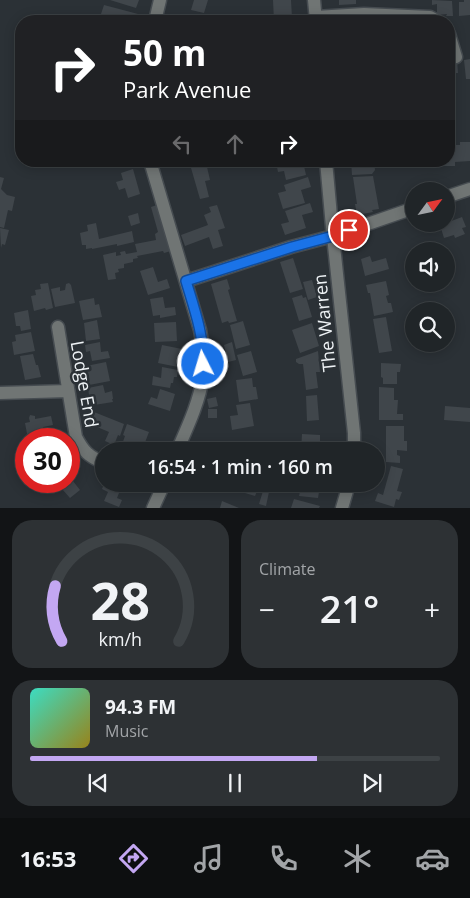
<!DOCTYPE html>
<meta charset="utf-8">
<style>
:root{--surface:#202528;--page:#2d3134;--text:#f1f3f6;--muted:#a2a5a8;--line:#3d4245;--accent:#c3a7f2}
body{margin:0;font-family:"Open Sans",sans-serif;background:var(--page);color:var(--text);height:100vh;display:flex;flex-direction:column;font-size:19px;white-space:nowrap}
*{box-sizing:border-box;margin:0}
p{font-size:16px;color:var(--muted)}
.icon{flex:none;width:28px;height:28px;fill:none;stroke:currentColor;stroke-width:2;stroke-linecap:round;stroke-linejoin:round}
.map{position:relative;height:508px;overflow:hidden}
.panel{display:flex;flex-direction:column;gap:12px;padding:12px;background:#121416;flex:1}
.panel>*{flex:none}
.banner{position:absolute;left:15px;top:15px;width:440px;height:152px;border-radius:20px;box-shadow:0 2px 12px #0003,0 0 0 1px var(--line);background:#202124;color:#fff;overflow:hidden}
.needle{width:32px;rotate:57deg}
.controls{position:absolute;left:405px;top:182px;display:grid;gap:10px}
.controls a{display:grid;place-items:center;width:50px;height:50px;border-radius:50%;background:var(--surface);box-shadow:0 2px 12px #0003,0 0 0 1px var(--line);font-size:25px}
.speed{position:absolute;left:15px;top:428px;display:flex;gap:10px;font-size:25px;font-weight:700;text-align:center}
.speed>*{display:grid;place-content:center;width:65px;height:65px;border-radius:50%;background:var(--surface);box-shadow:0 2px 12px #0003,0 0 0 1px var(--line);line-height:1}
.speed .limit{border:8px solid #d22;background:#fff;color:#111}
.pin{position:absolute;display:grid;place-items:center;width:42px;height:42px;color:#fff;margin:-21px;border:2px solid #fff;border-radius:50%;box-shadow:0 1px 5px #0007}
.me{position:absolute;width:55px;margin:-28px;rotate:355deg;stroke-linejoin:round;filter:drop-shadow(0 0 4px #0008)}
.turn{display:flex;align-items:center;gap:18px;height:105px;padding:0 25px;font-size:22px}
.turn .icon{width:65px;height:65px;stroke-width:2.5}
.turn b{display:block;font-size:35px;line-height:42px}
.lanes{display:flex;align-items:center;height:48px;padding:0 25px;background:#0003;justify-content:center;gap:25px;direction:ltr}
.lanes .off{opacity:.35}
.big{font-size:38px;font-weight:600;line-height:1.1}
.panel .card{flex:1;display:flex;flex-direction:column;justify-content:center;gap:8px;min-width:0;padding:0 18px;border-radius:20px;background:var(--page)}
.panel .dial{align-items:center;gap:0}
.dial svg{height:130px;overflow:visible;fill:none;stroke:var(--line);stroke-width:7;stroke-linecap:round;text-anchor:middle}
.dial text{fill:var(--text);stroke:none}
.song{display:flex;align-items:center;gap:15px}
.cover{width:60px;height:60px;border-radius:8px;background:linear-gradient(135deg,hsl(170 70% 55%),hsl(50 70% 35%))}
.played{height:5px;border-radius:2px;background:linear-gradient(90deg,var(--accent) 70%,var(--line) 70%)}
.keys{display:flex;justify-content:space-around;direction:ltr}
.heat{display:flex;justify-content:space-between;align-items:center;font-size:28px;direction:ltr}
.panel .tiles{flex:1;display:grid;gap:12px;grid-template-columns:1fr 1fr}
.card:last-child{grid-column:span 2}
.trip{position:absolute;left:95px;top:442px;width:290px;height:50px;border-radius:25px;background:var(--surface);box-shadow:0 2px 12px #0003,0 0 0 1px var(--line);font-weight:600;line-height:50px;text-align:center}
.dock{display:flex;height:80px;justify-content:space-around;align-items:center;background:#0d0f10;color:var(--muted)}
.dock .icon{width:35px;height:35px}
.dock .selected{color:var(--accent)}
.dock b{font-size:22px;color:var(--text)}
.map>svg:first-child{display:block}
.building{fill:#40464b}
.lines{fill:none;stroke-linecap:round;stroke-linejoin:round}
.street-casing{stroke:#464c51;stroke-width:15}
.street{stroke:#707574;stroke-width:12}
.route-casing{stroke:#114b97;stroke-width:12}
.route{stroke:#1a73e8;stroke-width:9}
.labels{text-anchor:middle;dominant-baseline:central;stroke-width:5;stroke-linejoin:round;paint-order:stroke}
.street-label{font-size:18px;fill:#eff3f6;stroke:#2b3136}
</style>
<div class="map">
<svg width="470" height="508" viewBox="0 0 470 508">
<rect width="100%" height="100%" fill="#2b3136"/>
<path class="building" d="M110,0H139L136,8Z
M194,0H208L204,13L191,10Z
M273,0H291L292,18H283V21H274Z
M339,0H356V4L339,5Z
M432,0L452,1L453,16H446L447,14L437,15V4L432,5Z
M464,0H470V15L459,16V2H464Z
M104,5L138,14L136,21H104L105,15L101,14Z
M457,59L458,73H449V60Z
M470,59V79H466L464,60Z
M460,142H470V161L455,162V166H442V161H449V145H460Z
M59,161H82L78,167L71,162L66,167Z
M189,161H209L211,166L207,167L210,180L205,181L209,197L200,199Z
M277,161H307L308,165L304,166L306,175L286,180L284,171L278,172L276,162Z
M351,161H374L375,170L372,174L352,175Z
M133,169L140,194L128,198L125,188L119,190L116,182L123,180L121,173Z
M373,176L379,209L372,210L373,212L357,215L355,204H357L353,177Z
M0,177L4,178L1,189L7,195L15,197L12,211L8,210L4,228L0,227Z
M308,177L311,187L301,190L305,203L283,209L278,193L286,191L284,185Z
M310,203L313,212L302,215L306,228L285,235L281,224L289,222L285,211Z
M157,205L171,251L164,253L163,251L137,256L138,258L133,259V262L124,264V268L118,269L119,272L115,273L116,279L108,280L103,255L116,252V256L121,255L120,252L125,251L126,254L137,252L135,244L156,240L155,234L158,232L151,207Z
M217,205L225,228L218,230L223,246L213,249L209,237L185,246L181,235L208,225L204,215L211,212L209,207Z
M138,213L140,223L131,226L128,216Z
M462,217L466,227L462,228L465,234L455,238L454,235L444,238L440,225L446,224V223Z
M96,223L99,239L132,231L134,242L117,246V244L92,249V248L86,249V245H82L80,233L88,231L87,225Z
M0,228L9,230L5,245L2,244L1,248Z
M370,256L372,262L386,258L389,269L365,276L361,259Z
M293,258L303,289L290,293L280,262Z
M153,267L158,282L167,279L170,288L148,295L140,271Z
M227,279L230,289L228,290L237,321L229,323L228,321L222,323L211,284Z
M312,280L317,297L308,300L303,282Z
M386,281L389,295L386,296L388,303H391L393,312L374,316L370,293H368L366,285Z
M48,283L53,308L46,310L45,308L34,311L31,296L36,295L35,290L41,289L40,284Z
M69,283L71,285L75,303L55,307L51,289L60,287V291L65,290L66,284Z
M302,295L303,298L306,297L312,317L299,321L292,298Z
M163,297L165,308L175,307L176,315L160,318V315L153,316L150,299Z
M94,298L95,305L99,304L102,317L83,320L79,301Z
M28,310L31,329L21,331L20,326H16L14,313Z
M386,317L392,351L379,353L373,319Z
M97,320L100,339L86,341L84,323Z
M243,321L250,345L236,349L230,325Z
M176,322L177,341L155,342L154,323Z
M312,323L319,346L300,353L292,330Z
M31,332L35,351L14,355L12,342L16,341L15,335Z
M100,342L101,352L108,351L110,358L92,361L90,351L86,352L85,345Z
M232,342L236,360L228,362L224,345Z
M162,345L182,349L178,367L158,363Z
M251,351L257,372L243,376L237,355Z
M318,351L320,372H316L318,388L306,390L303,364H299L296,362V359Z
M33,354L36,365H38L41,377L25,380L20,356Z
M106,362L110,381L89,385L86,366Z
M381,363L401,364L400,372H397V384H383V378L381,377Z
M162,367L178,370L177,377H174L173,383H171L170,388L152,385L153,376L161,378Z
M252,378L253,387H256L258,399L239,402L236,380Z
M103,385L105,393L112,391L113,399H112L113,402L94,405L92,394L89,395L88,388Z
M379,387L394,388V400H398L397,414H403V420H379Z
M160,389L175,394L170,411L148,404L151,397L157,399Z
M317,395L319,420L307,421L306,396Z
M216,397L218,406L209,408L207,399Z
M250,403L254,426L232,430L230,416L238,415L236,405Z
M445,406L470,408V422L444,420Z
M208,409H217V418H208Z
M94,412L124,424L120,436L118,435L114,445L105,441L109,432L90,424Z
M30,415L35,416V419L51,416L53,425L43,427L46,437L28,439L25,423L30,422L29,418Z
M127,424L149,432L144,445L137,443V445L132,443L129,450L121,447L125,436L123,435Z
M386,426H404V441H407V451L397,450V455L400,456V463L386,462Z
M302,434L320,435V451H301Z
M216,442L236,448L235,451H213Z
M391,466L403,469L397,491L402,492L399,500L396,499L394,507L375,501L378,493L383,495Z
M69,476L80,490L70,498L55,481H69Z
M104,484H110L121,488L117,498L122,500L119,507L104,501L108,492L102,489Z
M249,484H260L255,496L245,493Z
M303,484H317V486H320L318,498L299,496L301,487H303Z
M263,491L269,492L266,506L259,504Z
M294,499L320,506L319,508H291Z
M222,501L239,508H220Z"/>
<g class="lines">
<defs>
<path id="street" d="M314,0L316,21
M316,17L364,14L430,17L437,21
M155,21L160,0
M449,34L456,57
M150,161L200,330C203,346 205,362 203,377C199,403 187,428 177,451
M326,161L332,227L354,433V451
M446,197L470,189
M186,281L291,247L333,236L414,208
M58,327L76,437C84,452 88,456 104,463
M0,393L68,391
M153,508L164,484
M342,508L349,484"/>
</defs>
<use href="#street" class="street-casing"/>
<use href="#street" class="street"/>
</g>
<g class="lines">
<defs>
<path id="route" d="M203,364C204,335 194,308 186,281L292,247L333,236L349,230"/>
</defs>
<use href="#route" class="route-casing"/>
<use href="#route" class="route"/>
</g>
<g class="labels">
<g class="street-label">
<text transform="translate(324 323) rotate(-96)">The Warren</text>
<text transform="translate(85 384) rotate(80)">Lodge End</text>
</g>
</g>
</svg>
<div class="controls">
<a><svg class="needle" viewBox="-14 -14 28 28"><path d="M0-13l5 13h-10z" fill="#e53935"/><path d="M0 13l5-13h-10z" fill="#a2a5a8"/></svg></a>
<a><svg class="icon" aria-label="sound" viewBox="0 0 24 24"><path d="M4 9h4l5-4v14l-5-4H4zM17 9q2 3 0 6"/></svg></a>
<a><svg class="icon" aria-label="search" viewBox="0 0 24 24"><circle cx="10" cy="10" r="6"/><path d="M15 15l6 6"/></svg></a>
</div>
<div class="speed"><div class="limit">30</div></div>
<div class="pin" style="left:349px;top:230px;background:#d93025"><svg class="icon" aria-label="arrive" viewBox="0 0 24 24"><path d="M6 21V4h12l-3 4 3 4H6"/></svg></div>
<svg class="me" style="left:203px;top:364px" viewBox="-20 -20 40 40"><circle r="17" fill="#1a73e8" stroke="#fff" stroke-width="3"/><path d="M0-11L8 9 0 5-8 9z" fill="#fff"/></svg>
<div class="trip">16:54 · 1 min · 160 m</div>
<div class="banner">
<div class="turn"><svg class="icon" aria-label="right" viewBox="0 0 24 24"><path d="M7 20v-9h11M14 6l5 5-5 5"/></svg><div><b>50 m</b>Park Avenue</div></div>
<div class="lanes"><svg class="icon off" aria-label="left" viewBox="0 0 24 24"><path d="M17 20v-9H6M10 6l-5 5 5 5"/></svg><svg class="icon off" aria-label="ahead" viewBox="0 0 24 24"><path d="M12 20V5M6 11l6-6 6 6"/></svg><svg class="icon" aria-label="right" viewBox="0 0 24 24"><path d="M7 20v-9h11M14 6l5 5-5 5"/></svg></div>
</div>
</div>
<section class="panel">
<div class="tiles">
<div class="card dial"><svg viewBox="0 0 100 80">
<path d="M14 69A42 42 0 1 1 86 69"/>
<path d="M14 69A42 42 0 0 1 10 35" stroke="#c3a7f2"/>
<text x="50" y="56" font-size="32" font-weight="700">28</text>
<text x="50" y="72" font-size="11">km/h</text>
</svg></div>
<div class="card"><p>Climate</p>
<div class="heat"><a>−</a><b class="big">21°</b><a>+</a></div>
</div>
<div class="card">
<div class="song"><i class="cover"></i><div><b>94.3 FM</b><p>Music</p></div></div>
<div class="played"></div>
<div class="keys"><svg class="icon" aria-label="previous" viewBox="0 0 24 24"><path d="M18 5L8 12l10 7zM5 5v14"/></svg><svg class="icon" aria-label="pause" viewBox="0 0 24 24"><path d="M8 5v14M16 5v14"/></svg><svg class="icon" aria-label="next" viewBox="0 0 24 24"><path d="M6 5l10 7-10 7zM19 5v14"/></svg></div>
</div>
</div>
</section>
<nav class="dock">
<b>16:53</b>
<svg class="icon selected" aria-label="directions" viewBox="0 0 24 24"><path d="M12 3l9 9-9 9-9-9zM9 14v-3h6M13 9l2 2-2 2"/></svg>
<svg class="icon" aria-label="music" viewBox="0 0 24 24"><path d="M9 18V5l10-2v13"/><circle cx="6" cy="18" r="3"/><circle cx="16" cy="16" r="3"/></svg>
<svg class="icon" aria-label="phone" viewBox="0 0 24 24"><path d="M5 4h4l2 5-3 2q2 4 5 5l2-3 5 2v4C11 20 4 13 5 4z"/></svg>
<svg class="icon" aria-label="climate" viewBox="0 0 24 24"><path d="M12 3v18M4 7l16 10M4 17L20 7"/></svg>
<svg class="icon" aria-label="car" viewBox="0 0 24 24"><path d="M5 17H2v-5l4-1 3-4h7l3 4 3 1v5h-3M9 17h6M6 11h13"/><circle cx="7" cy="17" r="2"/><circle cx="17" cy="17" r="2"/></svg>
</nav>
